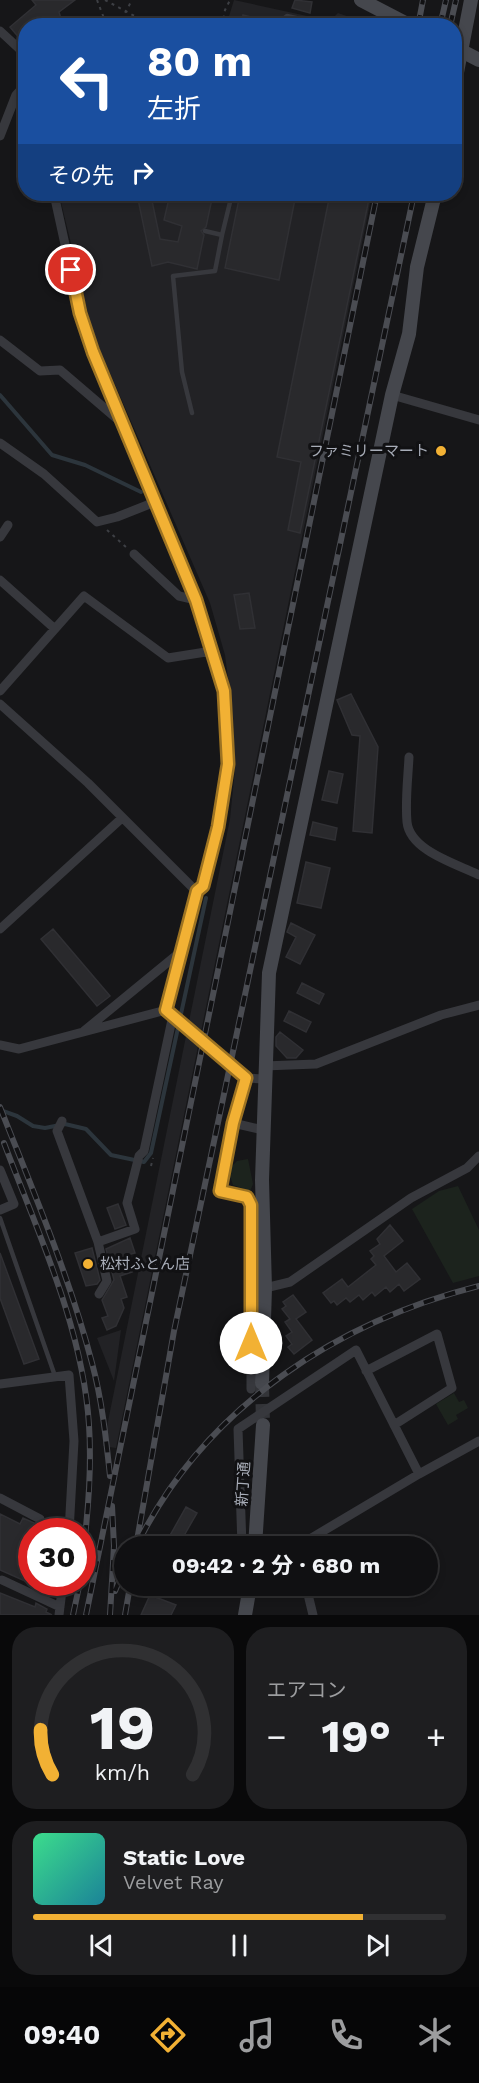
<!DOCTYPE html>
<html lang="ja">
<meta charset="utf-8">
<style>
:root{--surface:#101012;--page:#1e1e20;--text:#f1f3f6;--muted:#9c9d9f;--line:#303032;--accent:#f2b134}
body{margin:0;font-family:"Work Sans","Noto Sans JP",sans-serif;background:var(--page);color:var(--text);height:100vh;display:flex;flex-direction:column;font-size:22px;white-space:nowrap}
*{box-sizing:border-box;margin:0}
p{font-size:20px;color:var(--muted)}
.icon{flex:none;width:33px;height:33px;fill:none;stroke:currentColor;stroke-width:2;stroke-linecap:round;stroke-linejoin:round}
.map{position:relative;height:1615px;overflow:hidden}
.panel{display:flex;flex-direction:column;gap:12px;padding:12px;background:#09090a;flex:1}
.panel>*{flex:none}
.guide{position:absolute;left:18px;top:18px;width:444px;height:183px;border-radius:24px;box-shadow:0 3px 9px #0003,0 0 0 2px var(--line);background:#1a4fa0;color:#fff;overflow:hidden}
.speed{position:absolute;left:18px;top:1518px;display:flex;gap:12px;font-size:30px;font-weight:700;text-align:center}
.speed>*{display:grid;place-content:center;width:78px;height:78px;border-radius:50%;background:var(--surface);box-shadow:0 3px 9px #0003,0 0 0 2px var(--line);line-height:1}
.speed .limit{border:9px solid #d22;background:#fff;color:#111}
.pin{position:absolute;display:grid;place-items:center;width:51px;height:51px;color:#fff;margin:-26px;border:3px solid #fff;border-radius:50%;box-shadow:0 2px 6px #0007}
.me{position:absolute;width:66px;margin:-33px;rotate:0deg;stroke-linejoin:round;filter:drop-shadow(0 0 4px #0008)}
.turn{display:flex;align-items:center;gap:21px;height:126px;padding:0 30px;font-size:27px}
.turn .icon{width:78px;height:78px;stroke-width:2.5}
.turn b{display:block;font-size:42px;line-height:51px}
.then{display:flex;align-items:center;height:57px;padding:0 30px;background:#0003;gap:12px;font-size:22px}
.big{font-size:45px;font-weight:700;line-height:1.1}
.panel .tile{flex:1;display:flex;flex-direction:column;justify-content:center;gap:9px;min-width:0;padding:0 21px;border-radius:24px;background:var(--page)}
.panel .dial{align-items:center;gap:0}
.dial svg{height:156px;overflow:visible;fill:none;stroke:var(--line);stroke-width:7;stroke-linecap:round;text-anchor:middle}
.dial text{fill:var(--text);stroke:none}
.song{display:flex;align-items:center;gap:18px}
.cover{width:72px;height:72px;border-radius:9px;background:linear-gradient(135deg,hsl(150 70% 55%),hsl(190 70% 35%))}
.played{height:6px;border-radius:3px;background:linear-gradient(90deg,var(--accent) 80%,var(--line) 80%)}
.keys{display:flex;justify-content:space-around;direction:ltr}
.heat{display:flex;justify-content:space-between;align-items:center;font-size:33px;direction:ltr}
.panel .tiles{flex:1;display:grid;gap:12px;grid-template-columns:1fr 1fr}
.tile:last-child{grid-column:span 2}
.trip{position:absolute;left:114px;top:1536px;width:324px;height:60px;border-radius:30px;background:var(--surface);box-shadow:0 3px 9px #0003,0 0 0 2px var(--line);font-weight:700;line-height:60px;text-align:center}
.tabs{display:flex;height:96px;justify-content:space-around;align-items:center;background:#060607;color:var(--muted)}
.tabs .icon{width:42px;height:42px}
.tabs .current{color:var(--accent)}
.tabs b{font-size:27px;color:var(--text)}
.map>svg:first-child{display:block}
.built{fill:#222225}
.green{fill:#1c231d}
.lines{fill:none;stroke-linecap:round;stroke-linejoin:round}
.stream{stroke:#2c353c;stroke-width:4}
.building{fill:#29292c;stroke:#303034;stroke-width:1.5}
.secondary-tunnel{stroke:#333438;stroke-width:14;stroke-dasharray:14 7;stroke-linecap:butt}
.path{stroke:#3d3f44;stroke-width:2;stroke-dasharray:3 4.5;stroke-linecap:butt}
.lane{stroke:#37383d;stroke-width:4.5}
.street{stroke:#37383d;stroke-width:9}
.secondary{stroke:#45474d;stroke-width:14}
.rail-casing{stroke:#4a4c52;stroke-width:6}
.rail{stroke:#111113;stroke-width:4;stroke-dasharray:11;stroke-linecap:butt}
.secondary-bridge{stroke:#45474d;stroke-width:14}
.route-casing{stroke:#9d7322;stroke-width:15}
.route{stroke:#f2b134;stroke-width:10}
.poi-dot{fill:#f2b134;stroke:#111113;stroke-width:2}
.labels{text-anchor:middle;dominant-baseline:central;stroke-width:6;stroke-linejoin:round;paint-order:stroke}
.poi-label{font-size:15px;fill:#a8adb8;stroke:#111113;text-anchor:end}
.street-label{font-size:15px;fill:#a8adb8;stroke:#111113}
</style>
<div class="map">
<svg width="479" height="1615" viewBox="0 0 479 1615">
<rect width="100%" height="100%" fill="#161618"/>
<path class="built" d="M234,0L330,21L338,13L372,25L226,26Z
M59,194H372L116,1448L103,1446L230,819L235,769L233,716L225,655L210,603L93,334Z
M121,1330L114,1381L97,1338Z"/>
<path class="green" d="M248,1159L253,1184L250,1191L233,1185L228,1170L237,1161Z
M458,1186L479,1230V1276L453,1283L412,1209L439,1191Z
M454,1393L459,1402L464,1400L468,1408L456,1415L458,1419L448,1425L436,1404Z"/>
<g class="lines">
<path class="stream" d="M0,395L52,455L85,465L141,492
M0,1110L17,1116L33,1126L45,1128L65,1124L86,1129L111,1155L144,1162L151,1153L206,898"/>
</g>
<path class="building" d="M32,0H75L59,12L63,26H26V34L20,39L10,27L36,5Z
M295,0L312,2L310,13L292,8Z
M243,15L271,22L270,26H240Z
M170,194L189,196L190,194H213L206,227L201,231L204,235L197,269L168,262L152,266L138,199L151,196L160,239L178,242L182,226L164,220Z
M240,194H296L279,280L225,268Z
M330,194H370L300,533L288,530L301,462L277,457Z
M249,593L255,628L240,629L234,595Z
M351,694L378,747L372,833L353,831L360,736L352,735L337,700Z
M329,771L343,774L337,803L322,800Z
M313,822L337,828L335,840L310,835Z
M306,862L330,868L321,908L297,903Z
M291,923L315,935L300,964L286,957L296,937L287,932Z
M53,929L110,996L97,1006L41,939Z
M302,983L324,994L319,1004L297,993Z
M289,1011L311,1022L306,1032L284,1021Z
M280,1032L303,1050L296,1058H287L276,1046V1037Z
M118,1204L126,1225L115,1229L107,1208Z
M390,1225L403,1241L384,1256L396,1272L407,1263L420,1279L404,1291L399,1284L390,1292L386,1287L375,1296L372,1292L363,1300L359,1295L350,1302L346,1298L337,1305L334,1301L331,1303L323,1293L342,1279L348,1287L376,1265L371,1259L374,1256L370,1251L380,1244L377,1239Z
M130,1238L135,1253L127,1255L132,1272L120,1276L127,1297L121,1299L124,1308L116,1326L107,1330L102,1318L108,1316L102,1300L114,1280L106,1249Z
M92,1248L100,1280L97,1284L86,1286L75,1253Z
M0,1253L39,1359L24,1364L0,1298Z
M293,1295L306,1312L296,1319L312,1340L294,1354L288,1347L292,1344L286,1336L292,1332L285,1322L290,1319L282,1309L286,1306L283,1302Z
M186,1507L197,1513L178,1546H164Z
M0,1514L20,1524L23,1518L34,1523L32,1584L0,1570Z
M0,1593L35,1607L36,1603L47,1609L46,1612L52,1615H0Z
M150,1595L176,1605L171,1615H141Z"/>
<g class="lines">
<path class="secondary-tunnel" d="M262,1383L263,1423"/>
<path class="path" d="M97,0L107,26
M105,0L153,26
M118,26L132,0
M222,26L225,10L230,0
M107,530L128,549
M151,1166L153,1158"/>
<path class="lane" d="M275,26L287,16L331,26
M205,231L222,235L232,194
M192,413L182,372L173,276L215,271L222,235
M0,1218L55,1376"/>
<path class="street" d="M0,31L26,55
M0,136L16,95L26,84
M54,194L80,313L93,352L196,600L224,691L228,764L218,827L203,886L197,892L166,1010
M0,340L40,371L60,370L123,424
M392,395L479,420
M0,443L44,474L97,522L117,517L155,502
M0,537L8,525
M134,554L179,596L196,600
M0,580L55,629
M0,691L84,596L168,658L212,651
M0,704L88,783L197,892
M409,757C408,778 405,801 407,822C410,851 457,864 479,875
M0,929L122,818
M171,1013L246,1078L264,1079
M84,1031L184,949
M0,1045L19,1049L166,1010
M264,1066L316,1064L441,1015L479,1005
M62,1121L57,1131L98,1242L107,1281L99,1294
M233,1123L246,1078
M0,1170L14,1204L0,1210
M98,1242L135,1229L127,1203L139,1156L144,1151L173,1015
M265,1288L290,1282L411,1198L467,1168L479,1156
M366,1371L437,1334L452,1388L394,1425
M0,1384L69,1375L74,1441L69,1532
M251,1389V1205L247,1197L221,1191L233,1123L263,1130
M0,1498L40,1519L42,1532
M242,1546L238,1429L356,1350L419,1474
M298,1546L419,1474L479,1441
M2,1580L60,1607
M306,1586L313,1615
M59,1615L63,1582"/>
<path class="secondary" d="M361,0L411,26
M454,88L471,0
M262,1383L265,1288L262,1180L269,973L392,395L409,334L417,267L435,194
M255,1546L263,1425
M245,1615L250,1586"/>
<defs>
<path id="rail" d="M418,26L423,0
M440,26L446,0
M450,26L456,0
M0,1107C33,1191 69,1275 92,1363C102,1400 106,1438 110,1476
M4,1143C38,1233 83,1328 89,1425C92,1471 88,1516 82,1561
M142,1535C210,1404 340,1321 479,1286
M136,1546L174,1331L414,194
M115,1591L124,1569
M73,1615L80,1582
M86,1615L377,194
M110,1615L114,1546L112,1506
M125,1615L130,1586"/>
</defs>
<use href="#rail" class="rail-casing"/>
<use href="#rail" class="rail"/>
<path class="secondary-bridge" d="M454,47L479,60"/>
</g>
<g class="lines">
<defs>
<path id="route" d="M71,270L80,313L93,352L196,600L224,691L228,764L218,827L203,886L197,891L166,1010L246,1078L233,1123L220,1191L247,1197L251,1205V1343"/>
</defs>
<use href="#route" class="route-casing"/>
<use href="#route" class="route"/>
</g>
<g class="poi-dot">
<circle cx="441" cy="451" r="6"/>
<circle cx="88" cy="1264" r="6"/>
</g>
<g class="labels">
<g class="poi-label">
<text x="429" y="451">ファミリーマート</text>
<text x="100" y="1264" text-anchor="start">松村ふとん店</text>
</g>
<g class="street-label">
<text transform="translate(243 1484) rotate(-86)">新丁通</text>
</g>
</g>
</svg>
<div class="speed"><div class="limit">30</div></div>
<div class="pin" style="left:71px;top:270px;background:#d93025"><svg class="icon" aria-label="arrive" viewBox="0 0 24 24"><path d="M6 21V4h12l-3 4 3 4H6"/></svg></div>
<svg class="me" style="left:251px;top:1343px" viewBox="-20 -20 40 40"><circle r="19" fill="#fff"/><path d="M0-13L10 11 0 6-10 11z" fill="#f2b134"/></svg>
<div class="trip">09:42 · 2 分 · 680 m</div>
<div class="guide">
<div class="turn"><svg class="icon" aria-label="left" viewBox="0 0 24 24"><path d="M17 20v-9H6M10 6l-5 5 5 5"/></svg><div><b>80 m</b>左折</div></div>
<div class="then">その先<svg class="icon" aria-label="right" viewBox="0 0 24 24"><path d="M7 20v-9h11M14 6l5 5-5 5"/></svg></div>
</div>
</div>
<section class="panel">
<div class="tiles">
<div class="tile dial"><svg viewBox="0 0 100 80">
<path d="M14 69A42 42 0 1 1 86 69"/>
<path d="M14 69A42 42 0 0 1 8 46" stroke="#f2b134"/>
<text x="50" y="56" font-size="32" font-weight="700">19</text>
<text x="50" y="72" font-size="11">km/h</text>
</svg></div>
<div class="tile"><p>エアコン</p>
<div class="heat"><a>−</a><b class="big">19°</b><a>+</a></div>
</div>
<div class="tile">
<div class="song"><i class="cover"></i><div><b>Static Love</b><p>Velvet Ray</p></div></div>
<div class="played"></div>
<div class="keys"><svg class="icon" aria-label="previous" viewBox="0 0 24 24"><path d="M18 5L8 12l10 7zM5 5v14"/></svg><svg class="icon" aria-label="pause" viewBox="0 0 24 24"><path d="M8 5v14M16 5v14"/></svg><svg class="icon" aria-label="next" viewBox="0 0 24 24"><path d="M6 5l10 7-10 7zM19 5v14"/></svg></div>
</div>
</div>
</section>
<nav class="tabs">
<b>09:40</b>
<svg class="icon current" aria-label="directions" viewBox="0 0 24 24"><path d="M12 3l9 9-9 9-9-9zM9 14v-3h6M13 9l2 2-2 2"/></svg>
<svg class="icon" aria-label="music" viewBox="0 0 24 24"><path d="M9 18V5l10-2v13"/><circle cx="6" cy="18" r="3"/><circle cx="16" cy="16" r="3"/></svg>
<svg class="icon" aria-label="phone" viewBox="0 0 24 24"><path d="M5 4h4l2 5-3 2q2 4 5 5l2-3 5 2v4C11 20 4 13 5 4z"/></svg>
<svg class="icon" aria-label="climate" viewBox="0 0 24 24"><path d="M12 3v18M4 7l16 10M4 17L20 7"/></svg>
</nav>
